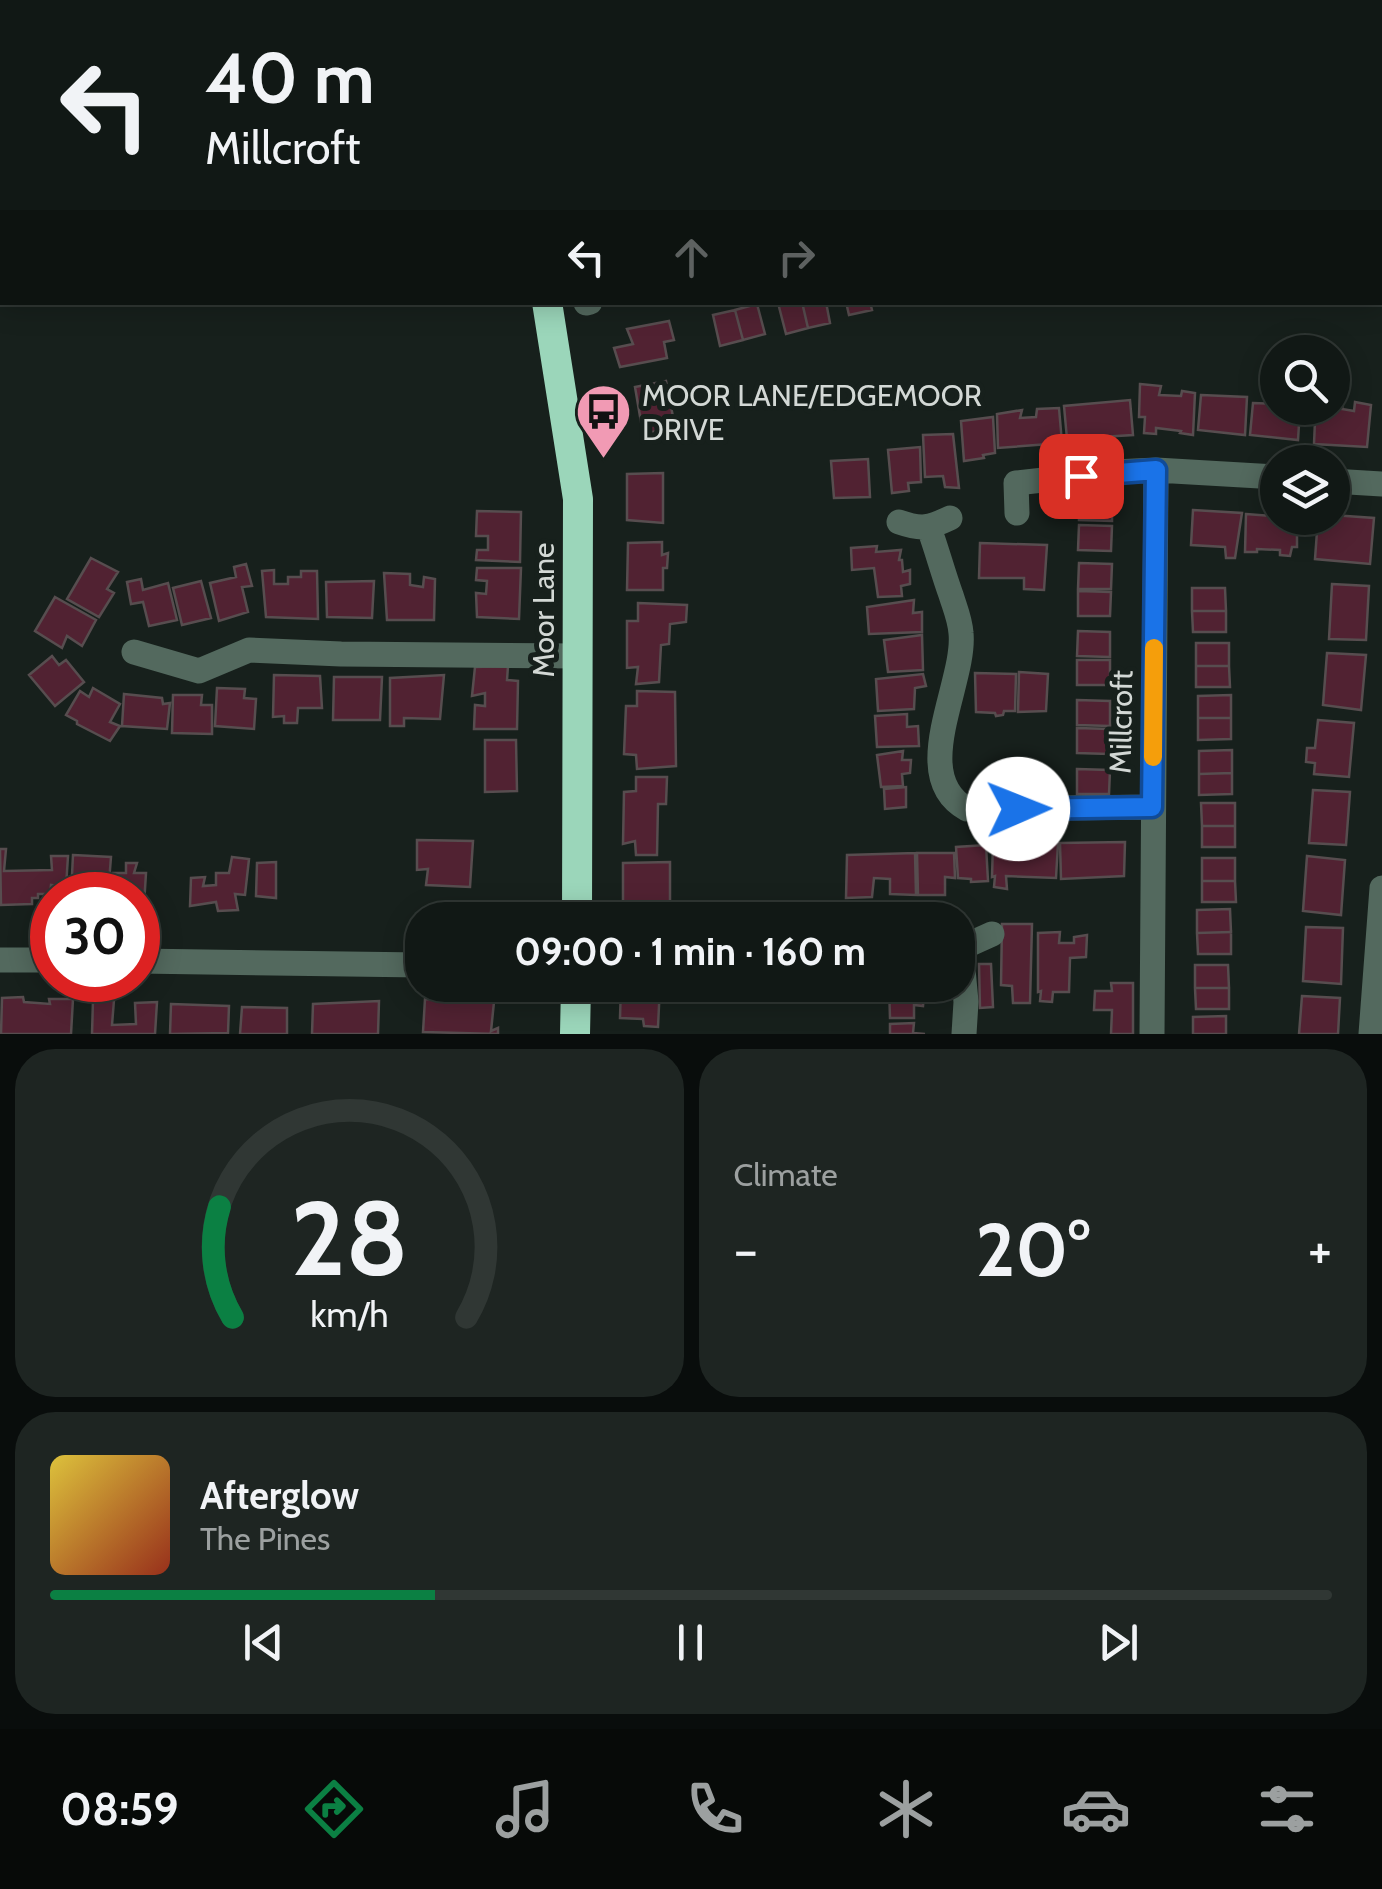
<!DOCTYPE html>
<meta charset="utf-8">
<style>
:root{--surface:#111815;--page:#1e2522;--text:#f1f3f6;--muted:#9ca0a0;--line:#303734;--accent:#0b8043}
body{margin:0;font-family:Cabin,sans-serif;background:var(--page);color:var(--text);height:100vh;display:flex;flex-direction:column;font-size:38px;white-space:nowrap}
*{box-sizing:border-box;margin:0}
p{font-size:32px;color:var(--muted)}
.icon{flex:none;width:55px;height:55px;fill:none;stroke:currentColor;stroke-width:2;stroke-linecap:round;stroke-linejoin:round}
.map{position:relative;height:1034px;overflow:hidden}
.side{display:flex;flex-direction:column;gap:15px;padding:15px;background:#090d0c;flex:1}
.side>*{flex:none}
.top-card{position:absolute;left:0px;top:0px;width:1382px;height:305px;box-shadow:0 5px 25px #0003,0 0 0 2px var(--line);background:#111815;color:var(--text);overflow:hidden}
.tools{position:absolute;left:1260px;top:335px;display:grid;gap:20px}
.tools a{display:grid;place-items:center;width:90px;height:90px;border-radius:50%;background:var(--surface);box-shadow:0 5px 25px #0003,0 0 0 2px var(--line);font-size:50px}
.speed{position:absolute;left:30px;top:872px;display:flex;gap:20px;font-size:50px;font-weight:700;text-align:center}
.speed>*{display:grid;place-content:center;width:130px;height:130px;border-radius:50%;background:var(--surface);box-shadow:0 5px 25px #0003,0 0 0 2px var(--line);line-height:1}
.speed .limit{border:15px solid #d22;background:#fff;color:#111}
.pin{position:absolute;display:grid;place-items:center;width:85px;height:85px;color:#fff;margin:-42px;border-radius:20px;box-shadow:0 5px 15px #0006}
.me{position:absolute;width:110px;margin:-55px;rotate:89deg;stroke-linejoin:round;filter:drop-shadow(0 0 8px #0008)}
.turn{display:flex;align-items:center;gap:35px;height:210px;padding:0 40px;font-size:45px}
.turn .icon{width:130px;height:130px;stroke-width:2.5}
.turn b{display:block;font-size:70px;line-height:85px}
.lanes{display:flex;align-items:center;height:95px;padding:0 40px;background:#0003;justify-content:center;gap:50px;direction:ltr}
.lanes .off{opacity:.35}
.big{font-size:75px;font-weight:700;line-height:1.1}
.side .widget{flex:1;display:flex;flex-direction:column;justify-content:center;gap:15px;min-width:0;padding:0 35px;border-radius:40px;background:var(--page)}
.side .dial{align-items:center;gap:0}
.dial svg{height:260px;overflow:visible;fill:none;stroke:var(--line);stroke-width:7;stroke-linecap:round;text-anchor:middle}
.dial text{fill:var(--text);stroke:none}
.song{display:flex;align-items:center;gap:30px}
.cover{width:120px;height:120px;border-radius:15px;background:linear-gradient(135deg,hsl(50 70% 55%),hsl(10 70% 35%))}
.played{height:10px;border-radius:5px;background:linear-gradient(90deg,var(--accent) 30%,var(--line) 30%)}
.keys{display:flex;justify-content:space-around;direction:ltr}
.heat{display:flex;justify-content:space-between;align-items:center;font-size:55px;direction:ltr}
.side .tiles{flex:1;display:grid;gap:15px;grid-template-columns:1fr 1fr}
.widget:last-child{grid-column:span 2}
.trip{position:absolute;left:405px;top:902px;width:570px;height:100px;border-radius:40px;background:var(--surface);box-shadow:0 5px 25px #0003,0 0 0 2px var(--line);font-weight:700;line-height:100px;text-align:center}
.menu{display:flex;height:160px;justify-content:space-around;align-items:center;background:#070a08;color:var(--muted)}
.menu .icon{width:70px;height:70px}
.menu .on{color:var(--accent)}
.menu b{font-size:45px;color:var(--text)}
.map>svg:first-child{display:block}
.building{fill:#512232;stroke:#574d4f;stroke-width:2.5}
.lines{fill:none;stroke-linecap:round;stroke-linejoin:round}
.path{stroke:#575f5b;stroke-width:4;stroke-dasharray:10 5;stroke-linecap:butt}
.minor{stroke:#53695e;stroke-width:25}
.highway{stroke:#9bd6ba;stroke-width:30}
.route-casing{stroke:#114b97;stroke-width:25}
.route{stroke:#1a73e8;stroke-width:18}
.slow{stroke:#f59e0b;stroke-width:18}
.labels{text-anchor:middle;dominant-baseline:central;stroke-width:10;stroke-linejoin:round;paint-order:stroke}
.poi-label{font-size:30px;fill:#d3d8d5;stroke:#17201c;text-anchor:start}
.street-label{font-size:30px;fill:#d3d8d5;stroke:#17201c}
</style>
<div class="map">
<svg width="1382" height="1034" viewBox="0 0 1382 1034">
<rect width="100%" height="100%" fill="#17201c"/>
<path class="building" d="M802,302H826L830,323L808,328Z
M802,302L808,328L786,334L778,303Z
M846,302H870L872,310L849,315Z
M757,304L765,334L743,340L735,310Z
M735,310L743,340L720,346L713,315Z
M669,321L674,340L664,342L667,358L620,367L614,348L633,344L627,329Z
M666,381L675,427L643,434L635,387Z
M1140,384L1161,386L1159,395L1181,396L1182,391L1195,393L1193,435L1180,433L1181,431L1156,428V434L1144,433L1145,417H1139Z
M1201,395L1247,397L1245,435L1198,430Z
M1332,397L1344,399L1342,409L1354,411L1355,402L1371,405L1367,447L1314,444L1315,421L1304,419V408H1332Z
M1130,400L1133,435L1067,439L1064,406Z
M1253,403L1278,404V408H1300L1298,440L1250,435Z
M1059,408L1062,443L998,448L997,414L1022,410L1020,418L1036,417L1037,409Z
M993,417L995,453L983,455L984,458L964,461L961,421Z
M953,434L959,488L945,487L943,476L925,477L923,435Z
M920,447L921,482L908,483L909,491L892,493L888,450Z
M868,459L870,497L834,498L831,461Z
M663,473V523L627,520V474Z
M1079,495L1112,496V521L1079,520Z
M1193,510L1242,513L1235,558H1226L1225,547L1191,545Z
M477,511L521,512L520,562L476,560L477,550H488V536H476Z
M1246,514L1296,518L1293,530H1297V547H1292L1290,556L1280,555V550L1257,549V552H1245Z
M1332,515L1374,518L1370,564L1315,559L1318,518H1332Z
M1079,525L1112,526L1111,551L1078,550Z
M662,542V555L668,553L667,568H663V590H627L628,543Z
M980,543L1047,545L1044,590L1024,589V578H979Z
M877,546L876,552L901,550L899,560H902L903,572L910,570V584L901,586L902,596L878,597L874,568L852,570L851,548Z
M91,558L118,572L107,589L114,593L99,617L67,599Z
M1079,563L1112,564L1111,589H1078Z
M246,564L252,586L242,587L248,612L219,621L210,583L236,577L234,567Z
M477,568H521L519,619L477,617L476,593L486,594L487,581L476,580Z
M274,570V584H288V577H301V571H317L318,619L266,617L262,571Z
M384,573L410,574V585L423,587L424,577L435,579L434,620H387Z
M141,579L143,590L168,583L177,620L149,626L143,602L131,604L127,582Z
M201,581L211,618L182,625L173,588Z
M374,581L372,618L327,617L326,582Z
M1332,584L1369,586L1366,640L1329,639Z
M1192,588H1225L1226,611H1192Z
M1078,591L1111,592L1110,616H1078Z
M55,597L96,620L82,646L67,636L62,648L35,631Z
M914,600L913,613L922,612V632L869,634L867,607Z
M638,603L687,605L686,622L670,624L669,644L661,645L659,682L636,684L638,667L627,668V621H638Z
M1192,611H1226V632H1193Z
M1078,631L1110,632V657L1077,656Z
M922,635L923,670L888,672L884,640Z
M1196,643H1229V666H1196Z
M1327,653L1366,655L1361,710L1323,705Z
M52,656L59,665L66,660L84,682L55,706L29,675Z
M1077,660H1110V685H1077Z
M508,666L507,680L518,681L517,729H474L475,705L485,706V693L472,696L475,667Z
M1196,666H1229L1230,687H1196Z
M1019,672L1048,674L1046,711L1018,712Z
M975,673L1016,674L1015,711H1004L1003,715L996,716L995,713L976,712Z
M923,674L926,686L915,688L914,709L878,711L876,679Z
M274,675L320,676L322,708H298L297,723H284V716L273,717Z
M444,675L440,719L404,718V726H390V678Z
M334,677H382L380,720H333Z
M93,688L120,704L110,722L120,726L110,741L77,724V721L66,715L80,691L89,697Z
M217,688L245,689L244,698L256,699L254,729L215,726Z
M637,691L675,692L676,766L637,769L636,755L624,754L626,706H637Z
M124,694L162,698L163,704L170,703L167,729L122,726Z
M173,695H202L201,705H212V734L172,733Z
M1231,695V718H1198V696Z
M1077,700L1110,701V726L1077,725Z
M907,714V727L918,726L919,746L877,747L875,716Z
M1198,718H1231V739L1198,740Z
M1318,720L1354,723L1349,777L1314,774L1315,763L1306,762L1307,748H1315Z
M1077,728L1110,729L1109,754L1077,753Z
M485,740H516L517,791L485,792Z
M1232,750V773L1199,774V751Z
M903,751L902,760H911L910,773L902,774L903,786L881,787L877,755Z
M1077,769L1110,770L1109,794H1077Z
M1232,773V794L1199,795V774Z
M636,777H667L666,804H658L657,855H636L635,841L623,844L624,792L636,791Z
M906,787V807L885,809L884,789Z
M1313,790L1350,792L1346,845L1309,843Z
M1201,803H1235V826H1202Z
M1202,826H1235V847H1202Z
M417,840L473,841L470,887L426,885L428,869L417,870Z
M1125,842L1124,876L1061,879L1060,843Z
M993,843H1058L1056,878L1006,876L1007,889L994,887L995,876L992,877Z
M986,845L988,881L971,882V879L958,878L956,847Z
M0,849H6L4,871L52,870L51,856H68L66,887L51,885L50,894H38V898H32V904L1,905Z
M915,853L916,895L890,894V879L874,878L872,897L846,898L847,855Z
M917,853H954L955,878L945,877V895H918Z
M73,855L111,857L108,895H71Z
M1307,856L1345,860L1341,915L1303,911Z
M232,857L249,859L245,895L235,894L238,910L218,911L216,902L190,906L191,878L205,877L203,886L216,885V873H229Z
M1202,858H1235V881H1202Z
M276,862V898L256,896L257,863Z
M670,862V903L656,904L657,920H623V863Z
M126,863H137L134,873H146L144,905H138V895H113V873H126Z
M1202,881H1235L1236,902H1202Z
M1230,909L1231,932L1197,933V910Z
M1002,924H1032L1030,1003H1013L1012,986L1001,985Z
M1306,927L1343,928L1341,984L1303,981Z
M1060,932L1059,943H1074V937L1087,935L1086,957L1070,958L1069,992H1053L1052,1002L1040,1001L1041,991L1038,992V933Z
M1231,932V954H1198L1197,933Z
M979,964H991L993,1007L980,1008Z
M1195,965H1228L1229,988H1195Z
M1111,983H1133V1034H1111L1112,1010H1094L1095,991H1112Z
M621,985H660L658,1027L644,1026L643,1019L620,1018Z
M889,985H925L923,1006L914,1005V1018H890Z
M1195,988H1229V1009H1196Z
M1302,996L1340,998L1338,1034H1299Z
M23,997L24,1002L50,1004L49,999H73L71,1034H1L2,998Z
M425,999L494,1002L491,1031L498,1028V1034L423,1032Z
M93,1000H114L112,1025L136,1024L135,1003L157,1002L155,1034H92Z
M379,1001L378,1034H312L313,1004Z
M171,1004L229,1006L228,1033L170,1034Z
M242,1007L287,1008V1034H240Z
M1226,1016V1034H1193V1017Z
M914,1023L913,1033L925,1034H890V1024Z"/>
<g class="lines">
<path class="path" d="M0,301L2,300"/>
<path class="minor" d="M774,0L775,2
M1037,0L1038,2
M1380,164H1382
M586,303L590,302
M1332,481L1382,484
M1017,513L1016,483L1114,472L1156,470L1278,477
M899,522C922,530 929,528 950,518
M929,528C937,550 943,573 951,595C955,608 960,619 961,633C966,683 907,776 967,809L1153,807
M134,652L199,671L249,650L341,654L579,656
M1014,776L1018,809
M958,945L961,948L992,934
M961,948L966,1002L964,1034
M0,960H52
M138,961L422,965
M1152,1034L1156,470
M1371,1034L1382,888"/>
<path class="highway" d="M482,0V2
M547,302L578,499L577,920
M575,1034L576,985"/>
</g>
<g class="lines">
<defs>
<path id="route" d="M1018,809L1152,807L1156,470L1081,476"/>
</defs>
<use href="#route" class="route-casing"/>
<use href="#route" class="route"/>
<path class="slow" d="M1153,757L1154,648"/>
</g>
<defs>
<symbol id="bus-pin" viewBox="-11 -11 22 30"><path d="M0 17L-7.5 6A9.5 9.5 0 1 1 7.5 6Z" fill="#f19ab4" stroke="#17201c"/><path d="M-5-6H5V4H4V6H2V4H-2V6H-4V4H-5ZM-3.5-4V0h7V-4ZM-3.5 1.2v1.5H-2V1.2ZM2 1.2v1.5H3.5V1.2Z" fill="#111"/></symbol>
</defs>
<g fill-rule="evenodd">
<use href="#bus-pin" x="572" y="380" width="63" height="86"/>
</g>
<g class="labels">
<g class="poi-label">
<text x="642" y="395">MOOR LANE/EDGEMOOR<tspan x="642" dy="34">DRIVE</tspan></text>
</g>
<g class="street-label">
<text transform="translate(543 610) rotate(-90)">Moor Lane</text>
<text transform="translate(1121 722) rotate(-89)">Millcroft</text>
</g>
</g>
</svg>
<div class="tools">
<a><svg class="icon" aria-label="search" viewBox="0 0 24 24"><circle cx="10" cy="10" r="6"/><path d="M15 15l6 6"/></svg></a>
<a><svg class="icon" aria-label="layers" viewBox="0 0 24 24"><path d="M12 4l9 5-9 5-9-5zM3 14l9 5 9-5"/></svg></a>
</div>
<div class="speed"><div class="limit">30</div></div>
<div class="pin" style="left:1081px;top:476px;background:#d93025"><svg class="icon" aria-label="arrive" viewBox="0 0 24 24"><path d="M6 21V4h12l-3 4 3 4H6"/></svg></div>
<svg class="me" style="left:1018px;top:809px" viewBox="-20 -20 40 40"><circle r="19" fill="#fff"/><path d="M0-13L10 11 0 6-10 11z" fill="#1a73e8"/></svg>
<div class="trip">09:00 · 1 min · 160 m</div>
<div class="top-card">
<div class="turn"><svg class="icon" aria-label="left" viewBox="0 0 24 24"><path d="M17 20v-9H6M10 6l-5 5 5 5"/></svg><div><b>40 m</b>Millcroft</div></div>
<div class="lanes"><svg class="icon" aria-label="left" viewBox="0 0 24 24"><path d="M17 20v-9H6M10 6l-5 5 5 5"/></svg><svg class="icon off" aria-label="ahead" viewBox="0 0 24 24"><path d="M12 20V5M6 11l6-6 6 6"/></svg><svg class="icon off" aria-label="right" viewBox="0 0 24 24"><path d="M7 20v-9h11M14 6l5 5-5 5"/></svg></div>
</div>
</div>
<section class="side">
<div class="tiles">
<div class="widget dial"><svg viewBox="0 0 100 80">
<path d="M14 69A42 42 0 1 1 86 69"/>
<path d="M14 69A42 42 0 0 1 10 35" stroke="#0b8043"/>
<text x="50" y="56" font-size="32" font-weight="700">28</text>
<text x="50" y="72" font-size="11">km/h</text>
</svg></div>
<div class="widget"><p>Climate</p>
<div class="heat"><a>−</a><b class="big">20°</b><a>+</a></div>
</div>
<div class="widget">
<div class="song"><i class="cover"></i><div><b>Afterglow</b><p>The Pines</p></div></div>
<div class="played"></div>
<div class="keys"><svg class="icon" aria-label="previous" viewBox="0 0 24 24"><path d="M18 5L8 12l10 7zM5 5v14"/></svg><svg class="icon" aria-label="pause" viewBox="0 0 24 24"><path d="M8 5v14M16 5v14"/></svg><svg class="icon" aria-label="next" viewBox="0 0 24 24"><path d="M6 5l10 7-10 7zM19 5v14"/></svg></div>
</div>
</div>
</section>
<nav class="menu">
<b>08:59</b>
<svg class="icon on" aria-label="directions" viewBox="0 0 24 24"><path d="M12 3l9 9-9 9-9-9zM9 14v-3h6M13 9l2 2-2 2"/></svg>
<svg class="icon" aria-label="music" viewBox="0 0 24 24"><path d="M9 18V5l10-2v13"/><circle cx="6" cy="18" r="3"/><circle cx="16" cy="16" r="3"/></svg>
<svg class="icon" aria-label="phone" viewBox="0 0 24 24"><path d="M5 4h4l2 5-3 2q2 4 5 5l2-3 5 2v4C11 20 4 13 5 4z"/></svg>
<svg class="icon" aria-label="climate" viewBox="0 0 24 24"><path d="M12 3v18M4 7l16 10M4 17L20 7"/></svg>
<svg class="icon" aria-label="car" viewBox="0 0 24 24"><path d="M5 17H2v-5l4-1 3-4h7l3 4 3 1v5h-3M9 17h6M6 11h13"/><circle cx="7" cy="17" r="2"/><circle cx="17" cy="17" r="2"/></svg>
<svg class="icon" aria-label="filters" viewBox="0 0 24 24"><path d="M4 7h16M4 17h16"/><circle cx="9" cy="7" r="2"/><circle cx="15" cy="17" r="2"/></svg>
</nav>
